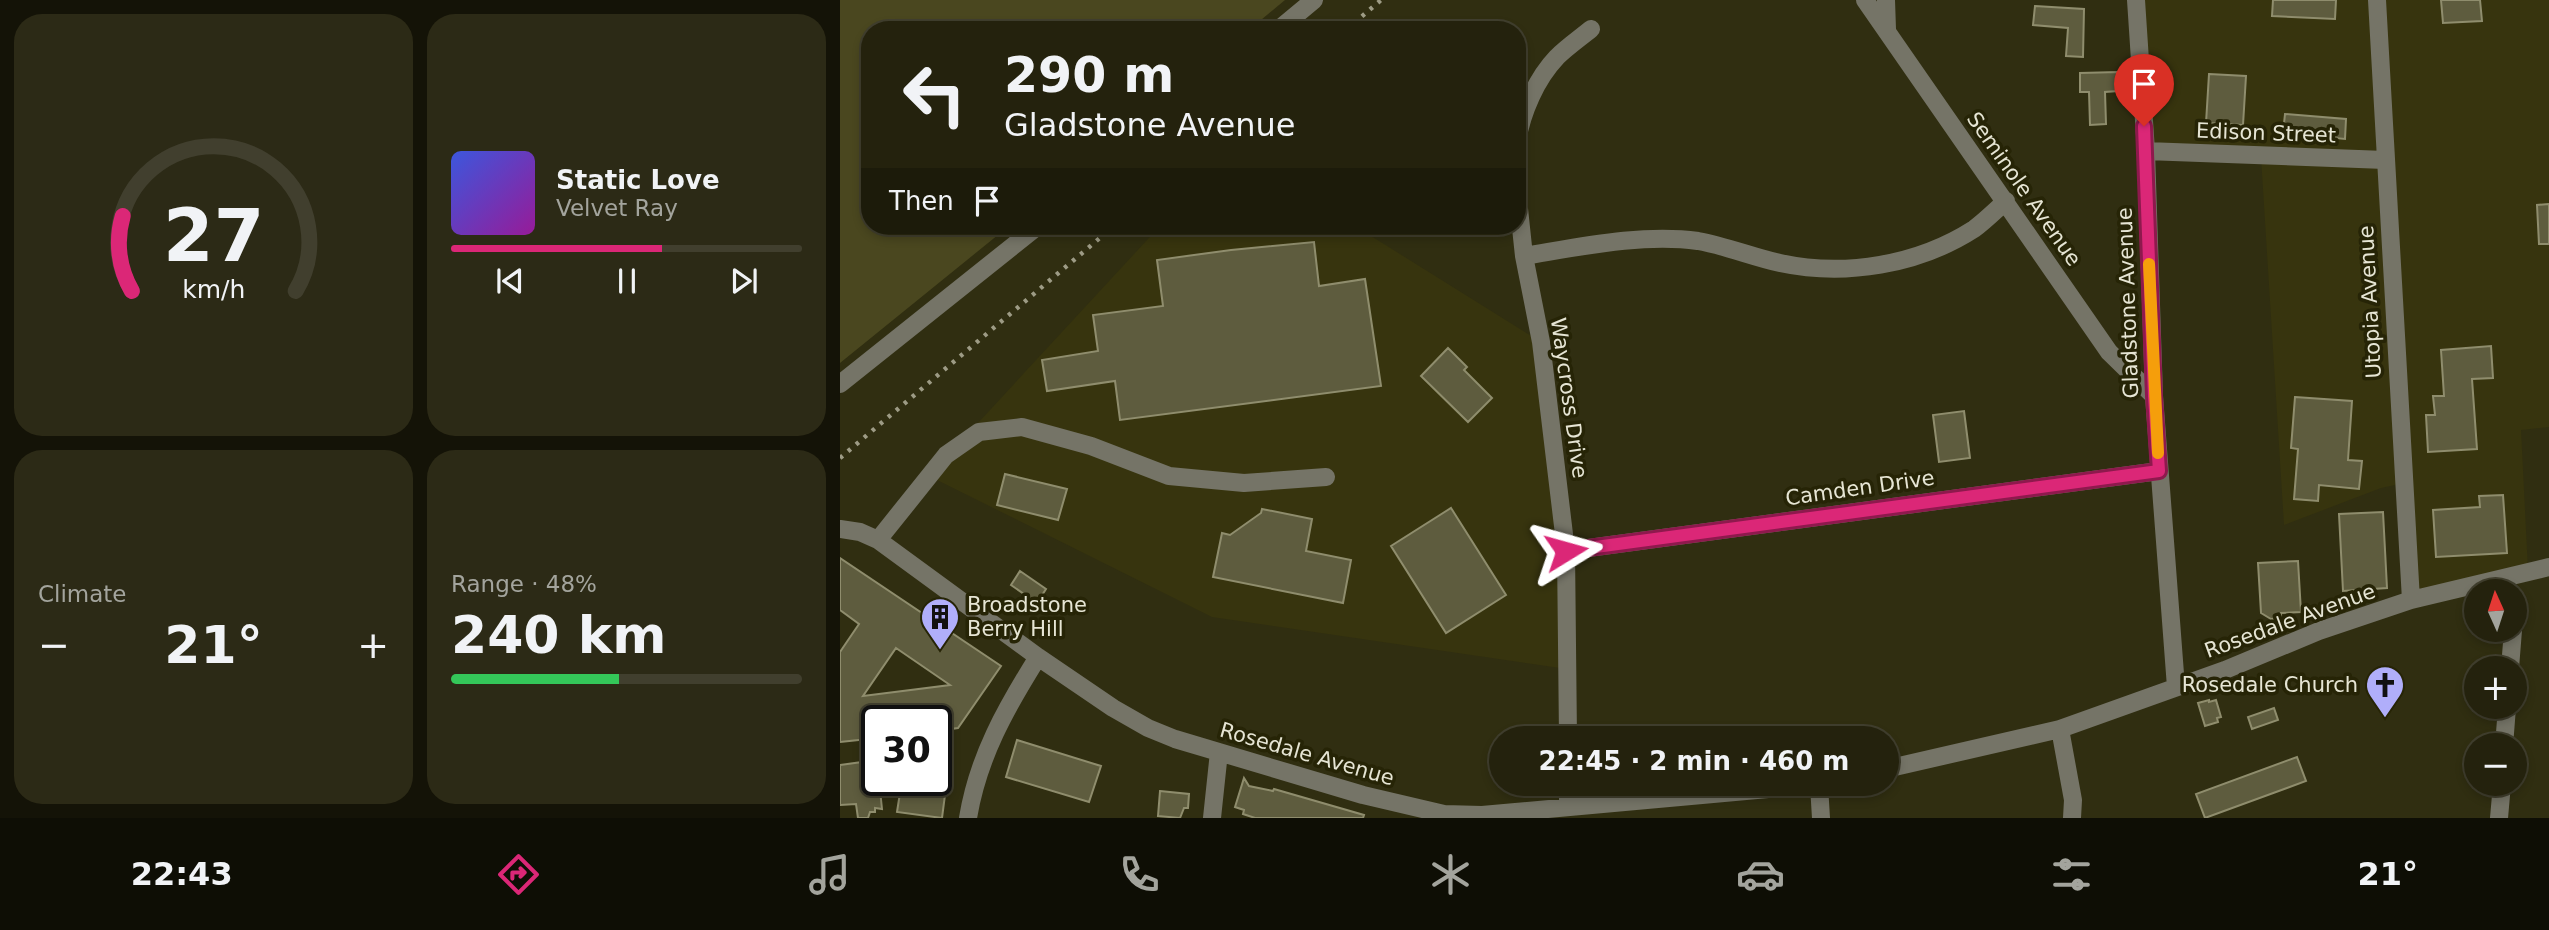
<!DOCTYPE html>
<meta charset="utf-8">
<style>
:root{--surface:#24220d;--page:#2c2a16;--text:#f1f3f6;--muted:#a3a49d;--line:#413f2e;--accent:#db2777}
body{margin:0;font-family:"DejaVu Sans",sans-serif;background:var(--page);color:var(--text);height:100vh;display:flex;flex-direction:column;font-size:26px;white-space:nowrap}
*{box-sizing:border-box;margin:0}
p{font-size:23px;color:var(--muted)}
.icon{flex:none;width:38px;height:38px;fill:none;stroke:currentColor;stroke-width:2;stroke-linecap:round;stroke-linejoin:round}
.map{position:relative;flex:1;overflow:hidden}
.drawer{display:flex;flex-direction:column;gap:14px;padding:14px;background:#141307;width:840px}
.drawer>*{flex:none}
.banner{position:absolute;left:21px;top:21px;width:665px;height:214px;border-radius:28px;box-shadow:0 4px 10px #0003,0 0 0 2px var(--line);background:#24220d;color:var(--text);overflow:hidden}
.needle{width:46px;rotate:357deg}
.tools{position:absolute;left:1624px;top:579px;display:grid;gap:14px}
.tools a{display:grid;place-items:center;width:63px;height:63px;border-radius:50%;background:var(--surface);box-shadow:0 4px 10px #0003,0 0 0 2px var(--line);font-size:35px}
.speed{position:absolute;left:21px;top:705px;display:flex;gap:14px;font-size:35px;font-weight:700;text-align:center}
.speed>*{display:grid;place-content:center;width:91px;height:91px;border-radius:50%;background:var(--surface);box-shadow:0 4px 10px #0003,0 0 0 2px var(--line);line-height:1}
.speed .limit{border:4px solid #111;border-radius:10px;background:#fff;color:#111}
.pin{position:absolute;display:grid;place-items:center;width:60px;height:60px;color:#fff;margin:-72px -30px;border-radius:50% 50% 50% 0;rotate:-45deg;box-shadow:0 0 7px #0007}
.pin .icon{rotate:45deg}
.me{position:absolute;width:77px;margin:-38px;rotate:82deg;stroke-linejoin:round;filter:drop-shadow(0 0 5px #0008)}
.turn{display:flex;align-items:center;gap:24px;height:147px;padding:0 28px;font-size:32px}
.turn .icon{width:91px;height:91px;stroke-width:2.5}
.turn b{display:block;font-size:49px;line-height:60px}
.then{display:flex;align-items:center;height:66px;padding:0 28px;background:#0003;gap:14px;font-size:26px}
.big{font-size:52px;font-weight:700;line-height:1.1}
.drawer .widget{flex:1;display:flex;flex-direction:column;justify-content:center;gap:10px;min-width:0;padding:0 24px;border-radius:28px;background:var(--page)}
.drawer .dial{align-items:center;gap:0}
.dial svg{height:182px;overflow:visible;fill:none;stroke:var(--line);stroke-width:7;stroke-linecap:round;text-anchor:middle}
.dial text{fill:var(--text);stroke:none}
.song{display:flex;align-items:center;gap:21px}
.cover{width:84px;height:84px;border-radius:10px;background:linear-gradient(135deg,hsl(230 70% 55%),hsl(300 70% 35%))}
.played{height:7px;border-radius:4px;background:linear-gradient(90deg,var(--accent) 60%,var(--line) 60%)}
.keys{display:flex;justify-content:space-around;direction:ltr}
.heat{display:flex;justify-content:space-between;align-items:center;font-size:38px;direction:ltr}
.charge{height:10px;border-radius:5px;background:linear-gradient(90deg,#34c759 48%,var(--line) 0)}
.drawer .tiles{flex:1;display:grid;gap:14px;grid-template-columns:repeat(2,1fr)}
.trip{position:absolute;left:649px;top:726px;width:410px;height:70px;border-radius:35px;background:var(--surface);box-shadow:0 4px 10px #0003,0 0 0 2px var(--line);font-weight:700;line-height:70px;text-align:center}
.tabs{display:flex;height:112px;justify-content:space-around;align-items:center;background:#0e0e05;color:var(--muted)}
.tabs .icon{width:49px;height:49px}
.tabs .active{color:var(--accent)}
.tabs b{font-size:32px;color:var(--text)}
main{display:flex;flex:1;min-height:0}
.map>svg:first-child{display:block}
.built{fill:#37340e}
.park{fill:#4a471f}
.building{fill:#5e5c3e;stroke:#8f8d6d;stroke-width:2;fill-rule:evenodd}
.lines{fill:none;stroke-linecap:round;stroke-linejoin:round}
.minor{stroke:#757467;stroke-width:18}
.rail{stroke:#9d9b85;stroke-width:4.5;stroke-dasharray:3.5 7;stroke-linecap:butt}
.route-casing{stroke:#8e194d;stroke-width:18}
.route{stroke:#db2777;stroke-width:12}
.slow{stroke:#f59e0b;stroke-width:12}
.labels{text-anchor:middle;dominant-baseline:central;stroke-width:7;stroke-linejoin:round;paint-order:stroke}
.street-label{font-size:21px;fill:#e6e5d4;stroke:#262406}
.poi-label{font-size:21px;fill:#e6e5d4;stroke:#262406;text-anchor:start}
</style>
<main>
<section class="drawer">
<div class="tiles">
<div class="widget dial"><svg viewBox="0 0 100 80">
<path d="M14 69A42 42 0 1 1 86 69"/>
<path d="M14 69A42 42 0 0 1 10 36" stroke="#db2777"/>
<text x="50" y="56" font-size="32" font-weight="700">27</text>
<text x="50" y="72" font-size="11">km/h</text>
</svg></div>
<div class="widget">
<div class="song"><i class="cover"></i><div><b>Static Love</b><p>Velvet Ray</p></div></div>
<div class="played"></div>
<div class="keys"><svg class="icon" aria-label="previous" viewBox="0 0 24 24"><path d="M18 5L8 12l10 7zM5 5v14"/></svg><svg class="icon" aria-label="pause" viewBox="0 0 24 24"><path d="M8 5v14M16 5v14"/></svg><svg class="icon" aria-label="next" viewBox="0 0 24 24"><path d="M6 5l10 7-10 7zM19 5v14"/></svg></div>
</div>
<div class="widget"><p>Climate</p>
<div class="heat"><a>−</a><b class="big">21°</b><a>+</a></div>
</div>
<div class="widget"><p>Range · 48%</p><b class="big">240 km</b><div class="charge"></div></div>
</div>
</section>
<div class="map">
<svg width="1709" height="818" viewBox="0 0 1709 818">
<rect width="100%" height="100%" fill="#302e11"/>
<path class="built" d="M1296,0H1709V427L1681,430L1688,570L1571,600L1564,483L1541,488L1444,525L1421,157L1306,151Z
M320,226H515L701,342L727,669L372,617L89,476Z"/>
<path class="park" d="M0,0H445L409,30H30V226H169L0,363Z"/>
<path class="building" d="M1433,0H1496L1495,19L1432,16Z
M1601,0H1640L1642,21L1603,23Z
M1195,6L1244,9L1243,57L1226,56L1228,28L1193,25Z
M1278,72V91L1265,92L1266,124L1250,125L1249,92H1240V73Z
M1369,74L1406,76L1403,125L1366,123Z
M1445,114L1506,119L1505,139L1443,133Z
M1709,204V244H1699L1697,205Z
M474,242L479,286L525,279L541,386L280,420L275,381L207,391L202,360L258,351L253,315L323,306L317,260L391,250Z
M1651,346L1653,378L1632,379L1637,449L1588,452L1586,415H1595L1593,396H1604L1601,350Z
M608,348L627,367L624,370L652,398L628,422L581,376Z
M1455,397L1512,401L1508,460L1522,461L1519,489L1479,485L1478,501L1454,499L1458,449L1451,448Z
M1124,411L1130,458L1099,462L1093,415Z
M165,474L227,489L218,520L157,505Z
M1663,495L1667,553L1596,557L1593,510L1640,507L1639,496Z
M611,508L666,595L606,633L551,546Z
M422,509L472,519L466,551L511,560L503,603L373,577L382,533L390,535L421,513Z
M1543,512L1547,588L1503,591L1499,514Z
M0,558L161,666L118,728L96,731V721H37V738L0,742V652L19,624L0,610ZM56,648L110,685L23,696Z
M1458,561L1461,612L1441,613V618L1431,619L1421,613L1418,563Z
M180,571L206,589L197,603L171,585Z
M1369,700V702L1376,700L1381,717L1377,718L1378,722L1365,726L1358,703Z
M1434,708L1438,720L1412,729L1408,717Z
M177,740L261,766L249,802L166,777Z
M1457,757L1466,781L1365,818L1356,794Z
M37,760V780H39L42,809L35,808V812H30L28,818H18L16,804L0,805V765Z
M96,762L109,764L102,818L57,812L62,780H96Z
M404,778L409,786L433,791L434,789L524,815L523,818H415L403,814L404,810L395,807Z
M320,791L349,794L348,808H344L340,818L318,816Z"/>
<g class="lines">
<path class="minor" d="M1025,0L1269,352L1314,396
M1046,0L1047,29
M1296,0L1306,151L1314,396L1336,687
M1537,0L1571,600
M438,30L474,0
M677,141C682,112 696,79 717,57C727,47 740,38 751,29
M1306,151L1545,160
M677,190L684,256L701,342L726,551L728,738
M684,256C739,247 803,233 858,241C886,246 913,257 940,263C1005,277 1078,265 1134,229C1145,221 1156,210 1166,201
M0,384L198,226
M0,529L20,532L38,540L198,657L273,708L308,728L335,739L523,795L604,814L642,815L983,784
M38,540L106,455L139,432L182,427L251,446L329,476L404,483L486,477
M726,551L1319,471
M1670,668L1673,630
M1220,729L1233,800L1232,818
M1664,746L1667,707
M1046,769L1220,729L1385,670L1479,631L1571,600L1709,567
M728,784V807
M979,785L981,818
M128,818C138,757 166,708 198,657
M372,818L379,752
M1659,818L1662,784"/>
<path class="rail" d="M506,30L541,0
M0,458L274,226"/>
</g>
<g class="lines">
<defs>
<path id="route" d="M726,551L1319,471L1314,396L1304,126"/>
</defs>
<use href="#route" class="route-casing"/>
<use href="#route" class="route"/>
<path class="slow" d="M1309,264L1318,453"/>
</g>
<defs>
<symbol id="building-pin" viewBox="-11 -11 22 30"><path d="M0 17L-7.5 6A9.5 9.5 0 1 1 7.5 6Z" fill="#b0aefa" stroke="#262406"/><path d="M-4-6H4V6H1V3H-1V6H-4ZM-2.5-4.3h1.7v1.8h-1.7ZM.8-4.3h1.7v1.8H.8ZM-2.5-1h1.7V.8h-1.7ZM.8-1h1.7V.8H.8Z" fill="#111"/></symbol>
<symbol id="church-pin" viewBox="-11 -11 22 30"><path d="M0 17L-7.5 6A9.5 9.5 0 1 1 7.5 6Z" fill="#b0aefa" stroke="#262406"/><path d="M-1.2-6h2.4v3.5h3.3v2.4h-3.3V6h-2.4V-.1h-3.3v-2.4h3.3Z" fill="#111"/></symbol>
</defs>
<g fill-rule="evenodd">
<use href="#building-pin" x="78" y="595" width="44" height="60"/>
<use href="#church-pin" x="1523" y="663" width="44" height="60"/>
</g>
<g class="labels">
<g class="street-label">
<text transform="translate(1426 133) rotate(2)">Edison Street</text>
<text transform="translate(1184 189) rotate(55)">Seminole Avenue</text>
<text transform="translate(1530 302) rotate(-93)">Utopia Avenue</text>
<text transform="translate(1288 303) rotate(-92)">Gladstone Avenue</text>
<text transform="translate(729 398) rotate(82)">Waycross Drive</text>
<text transform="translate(1020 488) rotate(-8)">Camden Drive</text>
<text transform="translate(1450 621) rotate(-20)">Rosedale Avenue</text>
<text transform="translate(467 754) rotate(16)">Rosedale Avenue</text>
</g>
<g class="poi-label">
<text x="127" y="605">Broadstone<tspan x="127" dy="24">Berry Hill</tspan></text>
<text x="1518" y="685" text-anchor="end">Rosedale Church</text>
</g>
</g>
</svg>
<div class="tools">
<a><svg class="needle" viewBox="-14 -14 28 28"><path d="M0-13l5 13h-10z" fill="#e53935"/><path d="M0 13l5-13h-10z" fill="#a3a49d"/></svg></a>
<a>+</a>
<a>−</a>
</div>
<div class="speed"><div class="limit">30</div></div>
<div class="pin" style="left:1304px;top:126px;background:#d93025"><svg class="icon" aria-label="arrive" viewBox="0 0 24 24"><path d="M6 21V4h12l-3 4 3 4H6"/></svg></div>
<svg class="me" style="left:726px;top:551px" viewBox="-20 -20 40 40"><path d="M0-17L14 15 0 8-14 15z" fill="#db2777" stroke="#fff" stroke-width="4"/></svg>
<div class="trip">22:45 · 2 min · 460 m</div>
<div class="banner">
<div class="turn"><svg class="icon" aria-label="left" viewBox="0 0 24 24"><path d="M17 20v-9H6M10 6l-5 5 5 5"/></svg><div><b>290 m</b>Gladstone Avenue</div></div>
<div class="then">Then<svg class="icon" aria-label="arrive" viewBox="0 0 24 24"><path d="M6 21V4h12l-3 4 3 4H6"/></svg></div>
</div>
</div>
</main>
<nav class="tabs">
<b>22:43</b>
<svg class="icon active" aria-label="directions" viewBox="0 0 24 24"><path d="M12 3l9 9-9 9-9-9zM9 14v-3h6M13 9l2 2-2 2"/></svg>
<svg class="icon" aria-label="music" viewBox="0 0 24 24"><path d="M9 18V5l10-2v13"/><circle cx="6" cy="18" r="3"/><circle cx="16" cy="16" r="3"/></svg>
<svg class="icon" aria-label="phone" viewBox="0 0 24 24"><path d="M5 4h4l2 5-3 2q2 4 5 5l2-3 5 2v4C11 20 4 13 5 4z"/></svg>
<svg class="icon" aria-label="climate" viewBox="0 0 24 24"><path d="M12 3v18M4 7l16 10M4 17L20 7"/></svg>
<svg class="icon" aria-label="car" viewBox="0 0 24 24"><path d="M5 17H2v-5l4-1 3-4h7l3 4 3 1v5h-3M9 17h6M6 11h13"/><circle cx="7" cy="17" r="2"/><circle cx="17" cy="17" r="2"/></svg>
<svg class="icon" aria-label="filters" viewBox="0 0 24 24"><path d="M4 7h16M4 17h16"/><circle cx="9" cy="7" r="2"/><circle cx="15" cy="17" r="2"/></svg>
<b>21°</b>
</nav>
